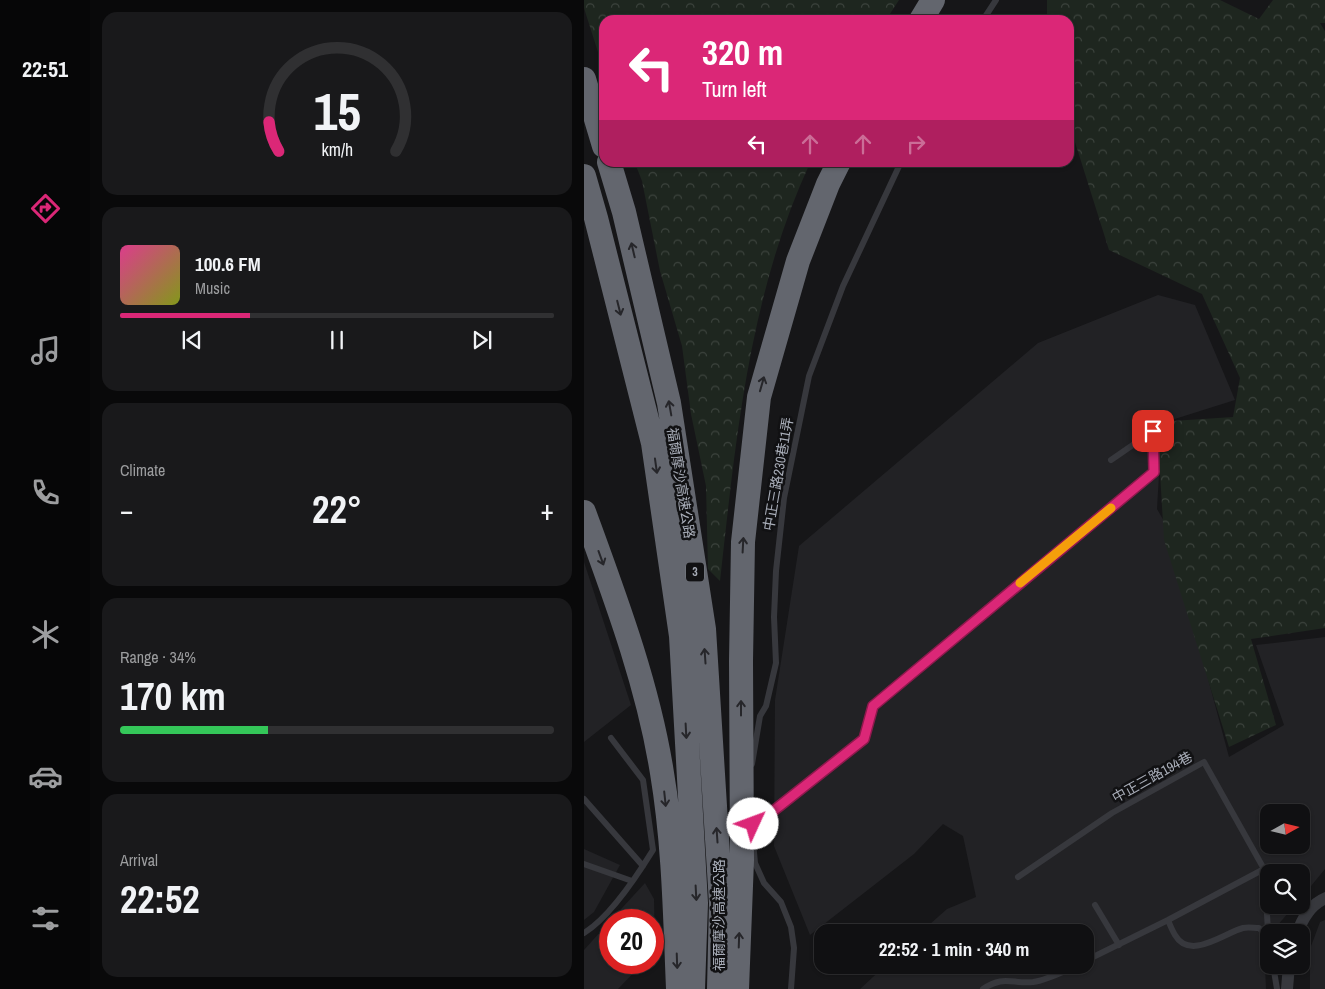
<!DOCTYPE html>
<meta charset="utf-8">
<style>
:root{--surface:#101012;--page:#19191b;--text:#f1f3f6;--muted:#9c9d9f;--line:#303032;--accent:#db2777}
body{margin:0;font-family:"Archivo Narrow","Noto Sans TC",sans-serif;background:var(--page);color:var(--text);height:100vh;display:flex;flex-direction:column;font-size:19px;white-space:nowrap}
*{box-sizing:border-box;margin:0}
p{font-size:16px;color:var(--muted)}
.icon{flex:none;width:28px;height:28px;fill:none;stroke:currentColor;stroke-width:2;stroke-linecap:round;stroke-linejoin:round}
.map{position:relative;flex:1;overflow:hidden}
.drawer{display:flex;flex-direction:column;gap:12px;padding:12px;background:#09090a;width:494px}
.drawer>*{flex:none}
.guide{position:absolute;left:15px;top:15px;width:475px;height:152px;border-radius:15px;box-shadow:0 1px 4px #0004,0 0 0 1px var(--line);background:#db2777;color:#fff;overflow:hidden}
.needle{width:32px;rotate:82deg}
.buttons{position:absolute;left:676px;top:804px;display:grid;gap:10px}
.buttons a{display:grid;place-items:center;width:50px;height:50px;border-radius:10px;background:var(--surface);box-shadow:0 1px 4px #0004,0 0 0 1px var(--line);font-size:25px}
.speed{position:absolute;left:15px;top:909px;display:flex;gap:10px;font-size:25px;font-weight:700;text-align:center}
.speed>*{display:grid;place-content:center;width:65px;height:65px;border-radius:50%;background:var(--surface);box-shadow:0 1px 4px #0004,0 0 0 1px var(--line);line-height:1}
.speed .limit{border:8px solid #d22;background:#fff;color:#111}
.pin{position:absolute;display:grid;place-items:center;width:42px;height:42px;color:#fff;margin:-21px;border-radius:10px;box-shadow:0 2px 8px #0006}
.me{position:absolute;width:55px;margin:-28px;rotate:47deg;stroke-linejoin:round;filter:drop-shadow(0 0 4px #0008)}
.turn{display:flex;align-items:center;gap:18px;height:105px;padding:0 20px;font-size:22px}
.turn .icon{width:65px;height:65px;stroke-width:2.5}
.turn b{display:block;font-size:35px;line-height:42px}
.lanes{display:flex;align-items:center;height:48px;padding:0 20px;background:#0003;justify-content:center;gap:25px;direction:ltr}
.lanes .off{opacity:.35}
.big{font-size:38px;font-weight:800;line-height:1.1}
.drawer .widget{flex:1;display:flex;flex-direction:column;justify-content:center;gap:8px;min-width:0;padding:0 18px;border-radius:15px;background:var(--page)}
.drawer .dial{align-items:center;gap:0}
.dial svg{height:130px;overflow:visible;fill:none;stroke:var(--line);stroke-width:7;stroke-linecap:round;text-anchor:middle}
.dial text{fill:var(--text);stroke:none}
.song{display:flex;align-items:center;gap:15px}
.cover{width:60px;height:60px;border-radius:8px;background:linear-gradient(135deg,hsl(330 70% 55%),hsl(70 70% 35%))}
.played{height:5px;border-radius:2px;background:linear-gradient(90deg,var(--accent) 30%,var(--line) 30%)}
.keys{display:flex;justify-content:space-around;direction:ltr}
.heat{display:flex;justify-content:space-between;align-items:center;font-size:28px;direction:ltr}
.charge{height:8px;border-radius:4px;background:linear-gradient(90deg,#34c759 34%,var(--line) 0)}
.trip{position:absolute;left:230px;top:924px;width:280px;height:50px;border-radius:15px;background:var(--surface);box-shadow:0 1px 4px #0004,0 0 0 1px var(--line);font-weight:800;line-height:50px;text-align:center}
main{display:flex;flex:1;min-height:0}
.menu{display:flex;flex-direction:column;width:90px;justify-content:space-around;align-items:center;background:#060607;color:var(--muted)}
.menu .icon{width:35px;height:35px}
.menu .selected{color:var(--accent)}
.menu b{font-size:22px;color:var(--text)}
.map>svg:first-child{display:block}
.built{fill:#222225;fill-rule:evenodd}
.forest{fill:url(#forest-crowns)}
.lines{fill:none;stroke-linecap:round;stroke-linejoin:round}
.lane{stroke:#37383d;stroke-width:6}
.street{stroke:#37383d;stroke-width:12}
.highway{stroke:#63666e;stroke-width:24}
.oneway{stroke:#26262a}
.route-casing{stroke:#8e194d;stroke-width:12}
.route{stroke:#db2777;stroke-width:9}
.slow{stroke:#f59e0b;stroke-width:9}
.labels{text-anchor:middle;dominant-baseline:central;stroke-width:5;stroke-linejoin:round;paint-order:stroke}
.shield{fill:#111113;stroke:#7b7e86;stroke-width:1}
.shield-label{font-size:12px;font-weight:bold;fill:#a8adb8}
.street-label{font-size:14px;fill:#a8adb8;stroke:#111113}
</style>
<main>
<nav class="menu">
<b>22:51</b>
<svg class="icon selected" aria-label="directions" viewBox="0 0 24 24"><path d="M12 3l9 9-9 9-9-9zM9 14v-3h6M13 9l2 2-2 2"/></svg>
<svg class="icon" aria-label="music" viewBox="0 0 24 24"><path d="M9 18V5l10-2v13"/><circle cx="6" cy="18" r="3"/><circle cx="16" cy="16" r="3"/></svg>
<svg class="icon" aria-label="phone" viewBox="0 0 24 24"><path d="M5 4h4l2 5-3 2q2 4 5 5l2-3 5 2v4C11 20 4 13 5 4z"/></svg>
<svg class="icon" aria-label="climate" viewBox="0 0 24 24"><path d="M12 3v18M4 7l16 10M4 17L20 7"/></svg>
<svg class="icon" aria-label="car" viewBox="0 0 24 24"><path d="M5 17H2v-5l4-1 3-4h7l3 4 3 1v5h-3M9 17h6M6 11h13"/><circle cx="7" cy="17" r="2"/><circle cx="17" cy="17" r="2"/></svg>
<svg class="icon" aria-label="filters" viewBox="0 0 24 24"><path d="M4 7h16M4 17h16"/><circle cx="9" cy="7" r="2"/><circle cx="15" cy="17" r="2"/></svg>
</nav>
<section class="drawer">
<div class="widget dial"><svg viewBox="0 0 100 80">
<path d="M14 69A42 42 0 1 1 86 69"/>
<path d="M14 69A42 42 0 0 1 8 51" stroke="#db2777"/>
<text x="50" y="56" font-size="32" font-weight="700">15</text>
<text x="50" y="72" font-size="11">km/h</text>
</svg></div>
<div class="widget">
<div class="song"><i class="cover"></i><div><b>100.6 FM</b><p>Music</p></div></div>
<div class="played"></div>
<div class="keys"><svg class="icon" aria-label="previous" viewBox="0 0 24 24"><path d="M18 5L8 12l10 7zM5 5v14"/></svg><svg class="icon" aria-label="pause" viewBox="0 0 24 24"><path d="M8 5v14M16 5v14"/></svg><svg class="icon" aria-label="next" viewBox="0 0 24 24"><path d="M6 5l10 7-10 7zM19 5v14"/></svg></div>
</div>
<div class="widget"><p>Climate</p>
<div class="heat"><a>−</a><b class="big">22°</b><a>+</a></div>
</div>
<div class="widget"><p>Range · 34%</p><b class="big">170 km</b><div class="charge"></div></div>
<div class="widget"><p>Arrival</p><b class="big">22:52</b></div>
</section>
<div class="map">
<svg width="742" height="989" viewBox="0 0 742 989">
<defs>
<pattern id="forest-crowns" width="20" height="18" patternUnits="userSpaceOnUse" patternTransform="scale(1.25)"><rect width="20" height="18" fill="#1e261f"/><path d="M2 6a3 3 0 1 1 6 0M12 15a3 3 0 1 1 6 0" fill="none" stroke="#3c433d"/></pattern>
</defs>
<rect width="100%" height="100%" fill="#161618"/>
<path class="built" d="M574,295L611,305L651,400L578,423L573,509L612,577L615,645L645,757L700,725L672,645L741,637V869L718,897V872H685V905H711L680,941L682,989H276L302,965H501V932H337L363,909L392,897L379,836L359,824L330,854L226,935L190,846L191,700L215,546L454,343ZM685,812H718V845H685Z
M0,562L47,705L0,742Z
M0,849L36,865L10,912L0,920Z
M61,883L70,899L71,949L69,952V920H27Z
M741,920V989H726V949L736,922Z
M26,921V962L59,963L34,989H0V950Z"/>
<path class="forest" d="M0,0H315L302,20H20V71L0,8Z
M463,0H636L675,19L689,0H741V23H736L742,33L741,628L667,639L692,725L645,747L580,540L573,422L649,417L656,378L618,294L525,250L485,123V20H463Z
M51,163H226C165,295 152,438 136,581L124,569L122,486L107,414L98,346L76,271L58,181Z"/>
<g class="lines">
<path class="lane" d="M399,20L412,0
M168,764L176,716L182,706L192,663L190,617L192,571L200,498L225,376L259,286L317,162
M0,799L59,866
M169,813L188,812L280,739L289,706L570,472L569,431L527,460
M169,841L171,863L180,883L197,902L207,927L210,948L207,989
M0,864L48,881
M434,877L528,813L620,762L680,869L685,945
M511,905L535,945
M584,920C586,925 588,930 591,935C606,961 640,933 659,928C664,927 670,928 675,928L684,937
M0,933C26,917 53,876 69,850L59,780L27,738
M501,961L584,920L680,869
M689,965L693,989
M399,989C419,975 428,984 449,982C464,980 480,971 494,965"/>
<path class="street" d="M714,932C718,919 727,904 742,898
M703,989L705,965"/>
<path class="highway" d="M337,20L349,0
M0,79L20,146
M25,162L40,212L85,403L120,629L137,903L135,989
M0,176L12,218L69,443L97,636L112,903L109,989
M0,512C31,597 64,684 78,773C90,845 91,917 94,989
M153,989L158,860L157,661L159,542L175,397L214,261L244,184L255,162"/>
</g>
<defs><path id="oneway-shaft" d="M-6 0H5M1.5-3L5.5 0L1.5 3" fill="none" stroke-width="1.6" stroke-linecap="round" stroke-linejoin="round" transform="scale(1.25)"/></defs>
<g class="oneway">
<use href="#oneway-shaft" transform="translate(49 250) rotate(-103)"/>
<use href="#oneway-shaft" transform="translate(35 308) rotate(76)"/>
<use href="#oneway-shaft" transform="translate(178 384) rotate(-74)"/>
<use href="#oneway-shaft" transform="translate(86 408) rotate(-100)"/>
<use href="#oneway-shaft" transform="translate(72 466) rotate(82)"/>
<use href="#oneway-shaft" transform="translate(159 545) rotate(-87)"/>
<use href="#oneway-shaft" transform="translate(17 558) rotate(70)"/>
<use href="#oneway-shaft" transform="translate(121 656) rotate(-94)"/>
<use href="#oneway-shaft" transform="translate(157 708) rotate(-90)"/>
<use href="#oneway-shaft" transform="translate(102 731) rotate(87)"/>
<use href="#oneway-shaft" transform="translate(81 799) rotate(84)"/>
<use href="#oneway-shaft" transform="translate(133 835) rotate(-94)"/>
<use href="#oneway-shaft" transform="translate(112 893) rotate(87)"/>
<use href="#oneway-shaft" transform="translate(155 940) rotate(-88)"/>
<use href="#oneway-shaft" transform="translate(93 961) rotate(88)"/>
</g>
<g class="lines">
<defs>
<path id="route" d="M169,824L168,813L188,812L280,739L289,706L570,472L569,431"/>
</defs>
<use href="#route" class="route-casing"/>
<use href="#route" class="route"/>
<path class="slow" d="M436,583L527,508"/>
</g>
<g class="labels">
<rect class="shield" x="102" y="562.5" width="18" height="19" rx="4"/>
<g class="shield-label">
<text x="111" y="572">3</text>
</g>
<g class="street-label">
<text transform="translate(194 474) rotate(-80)">中正三路230巷11弄</text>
<text transform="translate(97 483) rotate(81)">福爾摩沙高速公路</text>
<text transform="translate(568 777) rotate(-29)">中正三路194巷</text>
<text transform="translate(135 915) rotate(-90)">福爾摩沙高速公路</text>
</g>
</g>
</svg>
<div class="buttons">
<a><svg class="needle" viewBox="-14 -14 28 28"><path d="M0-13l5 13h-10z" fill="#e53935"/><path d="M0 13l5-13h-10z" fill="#9c9d9f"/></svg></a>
<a><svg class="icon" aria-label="search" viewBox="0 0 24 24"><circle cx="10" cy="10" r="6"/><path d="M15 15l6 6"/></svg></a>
<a><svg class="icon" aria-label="layers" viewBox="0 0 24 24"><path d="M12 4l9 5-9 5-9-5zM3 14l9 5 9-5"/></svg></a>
</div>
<div class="speed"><div class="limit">20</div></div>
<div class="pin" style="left:569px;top:431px;background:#d93025"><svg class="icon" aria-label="arrive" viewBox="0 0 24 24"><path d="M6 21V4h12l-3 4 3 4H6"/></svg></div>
<svg class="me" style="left:169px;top:824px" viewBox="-20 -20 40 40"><circle r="19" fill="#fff"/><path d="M0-13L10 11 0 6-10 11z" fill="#db2777"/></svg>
<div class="trip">22:52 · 1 min · 340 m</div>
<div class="guide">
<div class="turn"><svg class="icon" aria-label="left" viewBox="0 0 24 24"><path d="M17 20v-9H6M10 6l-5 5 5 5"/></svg><div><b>320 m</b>Turn left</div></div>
<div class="lanes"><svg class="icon" aria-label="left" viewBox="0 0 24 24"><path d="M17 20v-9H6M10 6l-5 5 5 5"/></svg><svg class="icon off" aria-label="ahead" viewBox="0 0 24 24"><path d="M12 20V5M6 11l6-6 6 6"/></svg><svg class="icon off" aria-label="ahead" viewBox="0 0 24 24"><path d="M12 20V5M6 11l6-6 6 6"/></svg><svg class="icon off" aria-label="right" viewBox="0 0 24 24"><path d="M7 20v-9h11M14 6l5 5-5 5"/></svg></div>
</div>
</div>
</main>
